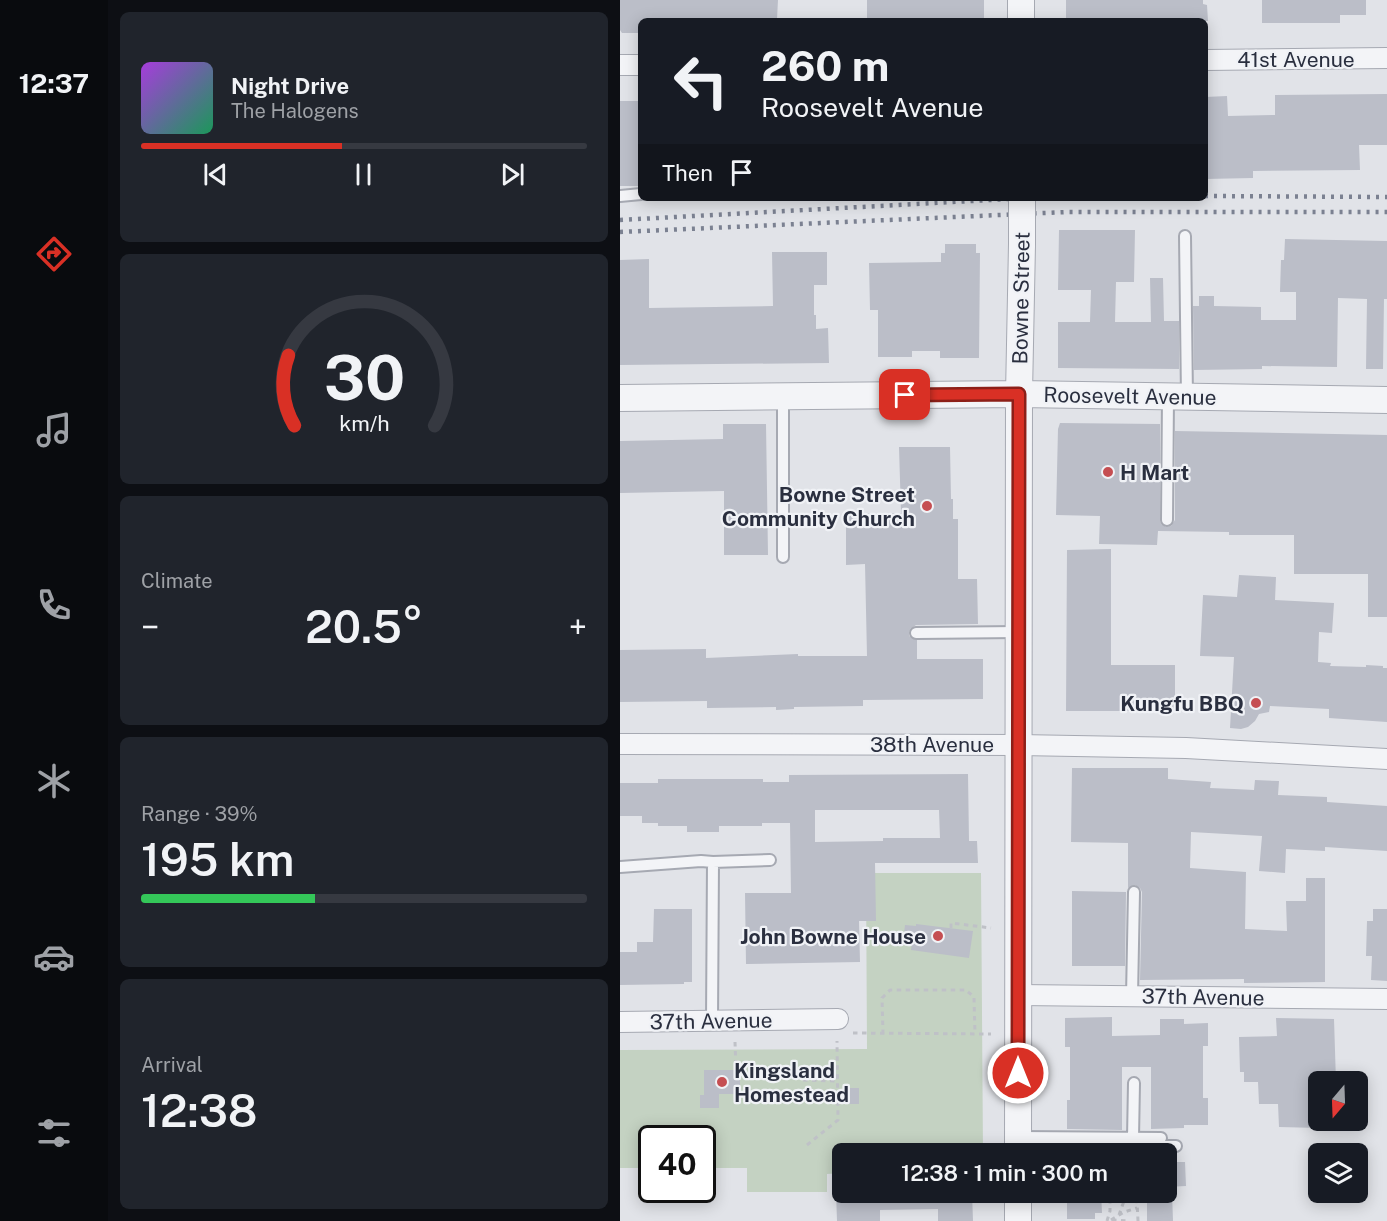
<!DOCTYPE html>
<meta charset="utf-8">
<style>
:root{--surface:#171b24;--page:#20242c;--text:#f1f3f6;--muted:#9ea1a6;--line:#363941;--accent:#d93025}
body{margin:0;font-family:"Public Sans",sans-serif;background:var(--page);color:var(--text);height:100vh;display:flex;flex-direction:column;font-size:22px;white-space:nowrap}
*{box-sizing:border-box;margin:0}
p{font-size:20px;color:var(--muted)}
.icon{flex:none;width:33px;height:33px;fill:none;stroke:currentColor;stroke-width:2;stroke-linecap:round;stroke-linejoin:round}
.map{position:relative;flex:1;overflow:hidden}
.side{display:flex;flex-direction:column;gap:12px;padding:12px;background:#0d0f14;width:512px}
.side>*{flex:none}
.banner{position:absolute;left:18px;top:18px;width:570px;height:183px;border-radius:9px;box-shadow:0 3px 15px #0003;background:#171b24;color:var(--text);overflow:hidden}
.needle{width:39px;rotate:199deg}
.tools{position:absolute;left:688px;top:1071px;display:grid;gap:12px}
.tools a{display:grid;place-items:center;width:60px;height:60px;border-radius:9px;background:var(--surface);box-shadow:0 3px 15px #0003;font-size:30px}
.speed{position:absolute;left:18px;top:1125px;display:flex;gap:12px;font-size:30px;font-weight:700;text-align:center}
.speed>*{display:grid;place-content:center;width:78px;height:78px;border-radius:50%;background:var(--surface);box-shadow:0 3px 15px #0003;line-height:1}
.speed .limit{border:3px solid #111;border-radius:9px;background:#fff;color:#111}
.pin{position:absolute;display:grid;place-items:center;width:51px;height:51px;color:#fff;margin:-26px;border-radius:12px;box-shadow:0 3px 9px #0006}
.me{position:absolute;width:66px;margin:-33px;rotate:0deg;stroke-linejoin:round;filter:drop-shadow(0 0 4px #0008)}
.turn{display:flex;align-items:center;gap:21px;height:126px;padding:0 24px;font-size:27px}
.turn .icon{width:78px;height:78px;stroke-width:2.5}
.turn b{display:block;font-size:42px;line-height:51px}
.then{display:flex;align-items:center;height:57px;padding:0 24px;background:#0003;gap:12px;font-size:22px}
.big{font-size:45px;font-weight:600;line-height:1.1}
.side .widget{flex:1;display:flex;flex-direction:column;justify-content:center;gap:9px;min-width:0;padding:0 21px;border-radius:9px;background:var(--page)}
.side .dial{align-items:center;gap:0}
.dial svg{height:156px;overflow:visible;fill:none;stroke:var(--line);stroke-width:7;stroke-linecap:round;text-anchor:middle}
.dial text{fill:var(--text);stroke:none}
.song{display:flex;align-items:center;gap:18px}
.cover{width:72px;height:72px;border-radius:9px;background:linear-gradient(135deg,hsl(280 70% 55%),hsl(150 70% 35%))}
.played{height:6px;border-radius:3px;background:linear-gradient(90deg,var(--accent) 45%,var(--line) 45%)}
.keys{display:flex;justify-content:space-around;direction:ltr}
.heat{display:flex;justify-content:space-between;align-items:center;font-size:33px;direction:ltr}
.charge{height:9px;border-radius:4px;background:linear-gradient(90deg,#34c759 39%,var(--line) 0)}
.trip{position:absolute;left:212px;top:1143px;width:345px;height:60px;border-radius:9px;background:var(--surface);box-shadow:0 3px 15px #0003;font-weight:600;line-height:60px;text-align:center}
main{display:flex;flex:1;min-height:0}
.dock{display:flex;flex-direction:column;width:108px;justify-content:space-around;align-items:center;background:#090b0e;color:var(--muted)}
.dock .icon{width:42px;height:42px}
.dock .on{color:var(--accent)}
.dock b{font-size:27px;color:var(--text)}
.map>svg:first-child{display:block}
.green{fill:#c4d2c2}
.building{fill:#bbbec8;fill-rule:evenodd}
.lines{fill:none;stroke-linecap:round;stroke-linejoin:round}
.service-casing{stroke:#a6a9b2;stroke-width:14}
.minor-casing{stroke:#a6a9b2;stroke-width:22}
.tertiary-casing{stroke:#a6a9b2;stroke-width:28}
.path{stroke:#bfc1c7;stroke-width:3;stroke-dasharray:4.5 4.5;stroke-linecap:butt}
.service{stroke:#f3f4f7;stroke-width:10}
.minor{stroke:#f3f4f7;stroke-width:20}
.tertiary{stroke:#f3f4f7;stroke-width:26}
.rail{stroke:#7b8191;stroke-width:4.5;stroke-dasharray:3 6;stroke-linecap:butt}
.tertiary-bridge-casing{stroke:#a6a9b2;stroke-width:28;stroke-linecap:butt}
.tertiary-bridge{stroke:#f3f4f7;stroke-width:26}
.route-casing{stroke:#8d1f18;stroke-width:15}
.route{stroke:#d93025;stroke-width:10}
.poi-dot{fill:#c54e52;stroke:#f0f2f6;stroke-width:2}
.labels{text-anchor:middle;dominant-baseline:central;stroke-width:4.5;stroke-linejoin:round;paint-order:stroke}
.street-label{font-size:21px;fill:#2a2f3f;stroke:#f0f2f6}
.poi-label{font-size:21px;font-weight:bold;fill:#2a2f3f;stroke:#f0f2f6;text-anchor:end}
</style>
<main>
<nav class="dock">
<b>12:37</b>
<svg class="icon on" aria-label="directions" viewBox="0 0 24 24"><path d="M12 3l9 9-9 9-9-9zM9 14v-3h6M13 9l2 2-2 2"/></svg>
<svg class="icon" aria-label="music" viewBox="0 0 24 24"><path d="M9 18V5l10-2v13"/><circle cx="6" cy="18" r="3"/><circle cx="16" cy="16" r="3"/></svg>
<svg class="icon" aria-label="phone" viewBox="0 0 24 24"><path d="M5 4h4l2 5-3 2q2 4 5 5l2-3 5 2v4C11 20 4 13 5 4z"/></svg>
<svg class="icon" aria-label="climate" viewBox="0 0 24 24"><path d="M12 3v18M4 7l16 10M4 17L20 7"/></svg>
<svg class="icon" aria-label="car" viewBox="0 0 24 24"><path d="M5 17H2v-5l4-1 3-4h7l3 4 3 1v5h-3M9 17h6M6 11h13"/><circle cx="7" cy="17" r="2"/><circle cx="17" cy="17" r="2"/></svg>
<svg class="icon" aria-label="filters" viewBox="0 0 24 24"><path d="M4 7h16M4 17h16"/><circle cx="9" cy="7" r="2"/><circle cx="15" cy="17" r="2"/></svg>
</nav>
<section class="side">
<div class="widget">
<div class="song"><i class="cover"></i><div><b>Night Drive</b><p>The Halogens</p></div></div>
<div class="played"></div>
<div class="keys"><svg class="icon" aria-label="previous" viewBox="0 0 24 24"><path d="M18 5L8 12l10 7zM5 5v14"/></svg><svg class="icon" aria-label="pause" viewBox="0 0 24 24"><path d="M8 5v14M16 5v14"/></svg><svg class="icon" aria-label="next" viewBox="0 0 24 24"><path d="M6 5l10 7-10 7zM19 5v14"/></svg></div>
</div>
<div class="widget dial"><svg viewBox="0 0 100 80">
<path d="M14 69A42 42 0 1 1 86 69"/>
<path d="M14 69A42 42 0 0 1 11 33" stroke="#d93025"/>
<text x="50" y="56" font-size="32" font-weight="700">30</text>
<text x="50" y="72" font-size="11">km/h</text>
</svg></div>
<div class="widget"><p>Climate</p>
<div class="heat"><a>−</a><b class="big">20.5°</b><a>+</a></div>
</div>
<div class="widget"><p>Range · 39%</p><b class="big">195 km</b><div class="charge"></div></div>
<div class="widget"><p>Arrival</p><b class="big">12:38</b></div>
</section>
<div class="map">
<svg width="768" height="1221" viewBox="0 0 768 1221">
<rect width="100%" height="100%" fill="#e1e3e8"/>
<path class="green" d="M246,873H361L363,1153L222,1154V1173L207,1174V1192H127V1168H83L82,1138H32L31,1168H0V1050L247,1049Z"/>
<path class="building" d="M0,0H158L157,19L135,18V21H21V33H2L0,30Z
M247,0H364V21H247Z
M446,0H583V4L587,5L588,21H446Z
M642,0H746V15H720V23H642Z
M768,94V145H739L740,170L633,171V178L585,179V97L607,96L608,116L655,115V95Z
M0,101H21L19,186H0Z
M439,230H515L514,282H496L495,322H531L530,278H543L544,321H559V369L438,368V322H470L471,290H438Z
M665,239L768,241V299H764L763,369H746L747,299L718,298L717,367L642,366V369L574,370L573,306H579V296H594V306L641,307V320H676V292H660L661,260H664Z
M325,244H356V253H360L359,358H320V351H292V357H258V310H250L249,263L321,262V253H325Z
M152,252H207V285H194V315H196V329L208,328L209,363L0,365V260L29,259V308L153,306Z
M440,423L540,424V520L541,524L546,527L551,526L555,520V431L768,435V617H748V574H674V535H609V532L538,531L537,545L479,544L480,516L436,515L438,429Z
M103,424H146L148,555H104V491L0,493V441L103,439Z
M279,447H330L331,499H333V519H338V579H357L358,624L296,625L290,629L289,636L297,640V659H363V699L243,700V706L174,707V709L156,710V707L87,708V701L0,702V650L86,649V658L178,654V656H247L245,564L226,565V514L281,513Z
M491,549V665H555V711H446L447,550Z
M619,575L656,577L655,600L714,603L712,633L699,632L698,662L711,663L710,666L746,667V665L763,666V668H768V722L709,718V709L650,706L649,712L639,714L635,721L628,727L621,729L610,728L614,657L580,656L583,595L617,597Z
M452,768H548V779L591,782L590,788L614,789L634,790L635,780L659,781L658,795L707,797V802L768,806V851L705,847V851L666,849L665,873L639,871L642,836L571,832L570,868L626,872L625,929L667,931L666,901H686V878H705V982L624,983V979L520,980L522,892L520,888L515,885L508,888V843L451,842Z
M348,774L349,841H357L358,863H255L256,921H239L240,962L126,964L125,893H171L170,823H142V826H99V832H67V826H38V823H22V816H0V783H38V779H143V782H169V775ZM195,810H319L320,838H263V841L195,842Z
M452,891L506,892L505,966H452Z
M34,909H72V982H64V984L0,985V952H17V942H33Z
M753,909H768V981L751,980L752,956H746L747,921H753Z
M296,924L353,931L349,958L291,950L292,943L283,942L285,925L296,926Z
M492,1017V1036L540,1035V1019H564V1024L588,1023V1046H583V1098H588V1125H564V1128L531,1129V1067H502V1130L447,1129V1100H450V1047H445V1018Z
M656,1018L714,1019L716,1082H699V1128L659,1127L658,1104H639L638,1082H624V1072H620L619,1037L657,1036Z
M84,1070H120V1094H99V1108H80V1095H84Z
M223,1088H239V1104H223Z
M546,1162H565L566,1186L546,1187Z
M216,1192H352L353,1221H318V1209L260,1210V1221H217Z
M447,1192H481L482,1213H475V1219H447Z
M527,1192H552L553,1221H527Z"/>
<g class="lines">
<defs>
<path id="service" d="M0,196L21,194
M565,236L567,397
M547,520L548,397
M163,557V396
M296,633L399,632
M93,862L150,860
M0,867L81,861L93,862L92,1022
M512,996L514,892
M398,1137L541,1138
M513,1138L514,1083
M398,1145L556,1146"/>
<path id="minor" d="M585,60L768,58
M0,65H21
M0,744L399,745L566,748L768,759
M398,995L768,999
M0,1022L218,1019"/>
<path id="tertiary" d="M401,21V0
M0,398L399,394L768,400
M398,1154L399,394L402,244
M398,1221V1192"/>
</defs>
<use href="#service" class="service-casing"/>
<use href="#minor" class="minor-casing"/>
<use href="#tertiary" class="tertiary-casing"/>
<path class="path" d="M331,928V923L371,928
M233,1033L371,1034
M263,1034L262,998L270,990H346L354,997L355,1034
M115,1042L116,1070
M183,1080L217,1081
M187,1145L218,1120L217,1041
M499,1215L504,1201
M491,1220L504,1212L517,1208
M492,1220L510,1221
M487,1221L490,1211V1201H517L518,1221"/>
<use href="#service" class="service"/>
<use href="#minor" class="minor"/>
<use href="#tertiary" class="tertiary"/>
<path class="rail" d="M585,196L768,197
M0,220L407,198
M0,232L447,212H768"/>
<defs>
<path id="tertiary-bridge" d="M402,198V244"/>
</defs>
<use href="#tertiary-bridge" class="tertiary-bridge-casing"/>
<use href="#tertiary-bridge" class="tertiary-bridge"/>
</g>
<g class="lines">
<defs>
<path id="route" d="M285,395L399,394L398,1073"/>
</defs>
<use href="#route" class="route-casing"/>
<use href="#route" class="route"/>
</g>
<g class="poi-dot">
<circle cx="488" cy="472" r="6"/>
<circle cx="307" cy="506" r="6"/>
<circle cx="636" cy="703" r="6"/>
<circle cx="318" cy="936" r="6"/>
<circle cx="102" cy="1082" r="6"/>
</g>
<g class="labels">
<g class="street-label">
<text x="676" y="59">41st Avenue</text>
<text transform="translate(401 298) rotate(-89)">Bowne Street</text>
<text transform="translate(510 396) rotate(1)">Roosevelt Avenue</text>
<text x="312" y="744">38th Avenue</text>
<text transform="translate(583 997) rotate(1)">37th Avenue</text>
<text transform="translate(91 1021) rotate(-1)">37th Avenue</text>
</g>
<g class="poi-label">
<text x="500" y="472" text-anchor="start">H Mart</text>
<text x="295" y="494">Bowne Street<tspan x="295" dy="24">Community Church</tspan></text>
<text x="624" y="703">Kungfu BBQ</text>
<text x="306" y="936">John Bowne House</text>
<text x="114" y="1070" text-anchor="start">Kingsland<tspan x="114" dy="24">Homestead</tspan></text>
</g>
</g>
</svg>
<div class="tools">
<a><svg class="needle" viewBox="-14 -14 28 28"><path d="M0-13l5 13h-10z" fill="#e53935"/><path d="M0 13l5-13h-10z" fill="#9ea1a6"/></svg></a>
<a><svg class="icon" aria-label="layers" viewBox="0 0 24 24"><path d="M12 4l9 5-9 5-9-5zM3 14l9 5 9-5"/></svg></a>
</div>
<div class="speed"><div class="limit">40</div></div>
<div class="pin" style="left:285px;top:395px;background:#d93025"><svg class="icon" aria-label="arrive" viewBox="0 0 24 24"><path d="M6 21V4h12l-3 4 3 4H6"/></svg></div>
<svg class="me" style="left:398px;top:1073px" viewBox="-20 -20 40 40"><circle r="17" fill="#d93025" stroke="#fff" stroke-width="3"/><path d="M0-11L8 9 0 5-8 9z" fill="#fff"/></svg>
<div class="trip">12:38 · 1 min · 300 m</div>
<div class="banner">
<div class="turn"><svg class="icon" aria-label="left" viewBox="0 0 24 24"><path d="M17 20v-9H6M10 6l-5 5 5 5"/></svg><div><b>260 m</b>Roosevelt Avenue</div></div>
<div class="then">Then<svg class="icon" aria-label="arrive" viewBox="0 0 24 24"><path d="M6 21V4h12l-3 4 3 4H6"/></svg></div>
</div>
</div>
</main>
